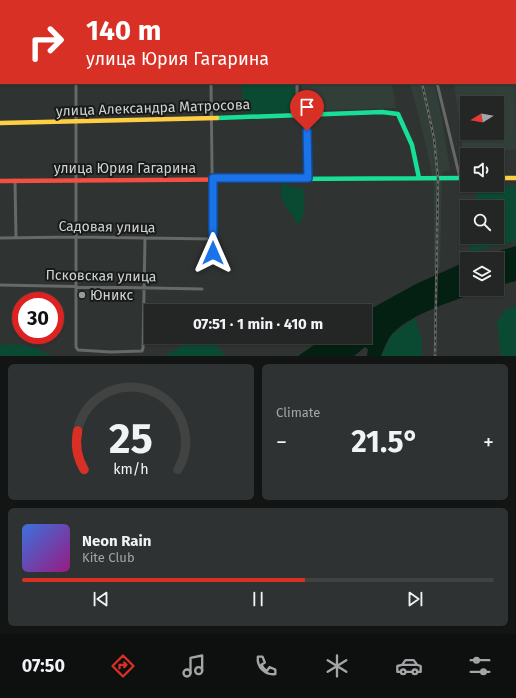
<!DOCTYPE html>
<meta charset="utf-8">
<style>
:root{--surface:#232625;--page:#2f3232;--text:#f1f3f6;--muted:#a3a5a7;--line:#404342;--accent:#d93025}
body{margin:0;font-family:"Fira Sans",sans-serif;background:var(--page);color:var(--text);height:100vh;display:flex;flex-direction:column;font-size:15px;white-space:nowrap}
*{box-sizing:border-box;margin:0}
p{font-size:13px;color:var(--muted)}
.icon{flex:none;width:22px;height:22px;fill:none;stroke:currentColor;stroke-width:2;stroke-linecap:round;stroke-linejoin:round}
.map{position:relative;height:356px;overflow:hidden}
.side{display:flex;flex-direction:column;gap:8px;padding:8px;background:#131514;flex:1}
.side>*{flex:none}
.hud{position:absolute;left:0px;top:0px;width:516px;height:84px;box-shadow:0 1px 3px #0004,0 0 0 1px var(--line);background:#d93025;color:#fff;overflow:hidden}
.needle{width:26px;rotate:259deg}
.buttons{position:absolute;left:460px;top:96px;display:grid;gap:8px}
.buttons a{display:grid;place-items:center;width:44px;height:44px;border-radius:0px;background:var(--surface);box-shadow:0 1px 3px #0004,0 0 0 1px var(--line);font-size:20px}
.speed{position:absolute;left:12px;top:292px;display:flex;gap:8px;font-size:20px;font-weight:700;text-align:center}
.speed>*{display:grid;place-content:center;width:52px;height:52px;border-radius:50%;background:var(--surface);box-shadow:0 1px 3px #0004,0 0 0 1px var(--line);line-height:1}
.speed .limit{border:6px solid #d22;background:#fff;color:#111}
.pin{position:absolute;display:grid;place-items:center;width:34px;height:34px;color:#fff;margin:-41px -17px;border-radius:50% 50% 50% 0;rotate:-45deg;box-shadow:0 0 4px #0007}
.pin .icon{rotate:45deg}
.me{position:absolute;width:44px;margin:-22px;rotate:0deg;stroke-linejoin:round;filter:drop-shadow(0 0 3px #0008)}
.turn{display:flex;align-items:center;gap:14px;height:84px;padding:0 20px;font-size:18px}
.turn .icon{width:52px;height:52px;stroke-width:2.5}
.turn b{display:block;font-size:28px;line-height:34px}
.big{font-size:30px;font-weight:700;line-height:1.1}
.side .card{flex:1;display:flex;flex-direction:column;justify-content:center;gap:6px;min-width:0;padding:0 14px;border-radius:6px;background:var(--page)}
.side .dial{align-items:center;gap:0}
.dial svg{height:104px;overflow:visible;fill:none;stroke:var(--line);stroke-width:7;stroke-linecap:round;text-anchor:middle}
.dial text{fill:var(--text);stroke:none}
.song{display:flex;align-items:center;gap:12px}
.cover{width:48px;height:48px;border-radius:6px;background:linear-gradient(135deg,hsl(220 70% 55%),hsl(310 70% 35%))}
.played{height:4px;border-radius:2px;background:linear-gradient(90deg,var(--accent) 60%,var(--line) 60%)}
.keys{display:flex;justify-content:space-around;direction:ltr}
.heat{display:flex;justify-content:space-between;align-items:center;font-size:22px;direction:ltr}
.side .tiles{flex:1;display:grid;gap:8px;grid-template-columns:1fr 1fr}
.card:last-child{grid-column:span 2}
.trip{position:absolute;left:144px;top:304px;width:228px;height:40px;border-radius:0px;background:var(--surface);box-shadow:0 1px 3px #0004,0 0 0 1px var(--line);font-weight:700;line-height:40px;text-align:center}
.menu{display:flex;height:64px;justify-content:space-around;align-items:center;background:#0e0f0f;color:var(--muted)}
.menu .icon{width:28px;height:28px}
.menu .on{color:var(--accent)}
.menu b{font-size:18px;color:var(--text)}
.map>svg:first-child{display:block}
.built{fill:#323f38;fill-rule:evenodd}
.green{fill:#0a4a33}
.water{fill:#042013}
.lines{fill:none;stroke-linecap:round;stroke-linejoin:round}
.street{stroke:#666967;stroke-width:3}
.fast{stroke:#16e098;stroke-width:4.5}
.slow{stroke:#ffcf43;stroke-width:4.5}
.jam{stroke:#f24e42;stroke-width:4.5}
.rail-casing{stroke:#676a68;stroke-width:2.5}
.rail{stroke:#181b19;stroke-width:1;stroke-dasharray:3;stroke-linecap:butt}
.route-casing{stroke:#114b97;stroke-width:10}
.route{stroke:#1a73e8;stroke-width:7}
.poi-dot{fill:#969b98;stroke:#181b19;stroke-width:1.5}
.labels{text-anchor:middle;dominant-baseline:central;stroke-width:4;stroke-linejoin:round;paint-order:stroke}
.street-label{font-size:14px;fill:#ced3d0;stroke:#181b19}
.poi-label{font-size:14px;fill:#ced3d0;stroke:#181b19;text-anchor:start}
</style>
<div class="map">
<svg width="516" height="356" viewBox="0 0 516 356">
<rect width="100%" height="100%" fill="#2f3331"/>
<path class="built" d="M439,0H516V29L515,1Z
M515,33L516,150L463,151L454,83H515ZM467,103H497V133H467Z
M302,83H392L396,108L302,111Z
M410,83H434L442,118L450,170L442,172L440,268L434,270V187L428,154Z"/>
<path class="green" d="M237,83H294L295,101L292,111L264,114H246L242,107V87Z
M285,184L295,188L302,187C305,197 307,216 298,224L295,223V219C287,208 279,200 281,185Z
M477,185L516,186V241L470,252L471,237H497V207H475Z
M516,306V356H501L497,321L506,310Z
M415,318L422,341V356H381L392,334Z
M200,338L217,346L225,356H165L191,340Z
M16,344L38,349L52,356H0V345Z"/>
<path class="water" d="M516,246V281L497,286V259H473Z
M467,261V289H488C461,298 411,313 392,334C387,340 384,349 381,356H367L368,349L365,347L354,356H298L326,337H365V312L416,284Z"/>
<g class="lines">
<path class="street" d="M78,0H140
M205,0V1
M415,0V1
M53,1L73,0
M297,1V0
M0,32L1,31
M0,73H1
M76,83V347L78,350L111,352L142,351L143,348L145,238
M211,83L213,253
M297,83V115
M437,83L460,178
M307,116L308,178
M15,180L16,238
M0,238L76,237L213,239
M0,285L202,289"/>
<path class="fast" d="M217,118L382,112L398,114L412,145L419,178
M280,179L467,178"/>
<path class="slow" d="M0,123L217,118
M497,178H516"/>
<path class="jam" d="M0,181L280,179"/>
<defs>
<path id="rail" d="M388,0L389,1
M422,83L434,138L438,179L435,356"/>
</defs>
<use href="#rail" class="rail-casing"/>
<use href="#rail" class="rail"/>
</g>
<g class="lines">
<defs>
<path id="route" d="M213,253V178H308L307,131"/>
</defs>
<use href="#route" class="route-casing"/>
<use href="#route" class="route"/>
</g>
<circle class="poi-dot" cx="82" cy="295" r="4"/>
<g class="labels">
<g class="street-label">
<text transform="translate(153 108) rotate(-2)">улица Александра Матросова</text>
<text x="125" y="168">улица Юрия Гагарина</text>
<text transform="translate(107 227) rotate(1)">Садовая улица</text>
<text transform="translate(101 276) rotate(1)">Псковская улица</text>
</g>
<g class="poi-label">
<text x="90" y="295">Юникс</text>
</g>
</g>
</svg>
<div class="buttons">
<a><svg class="needle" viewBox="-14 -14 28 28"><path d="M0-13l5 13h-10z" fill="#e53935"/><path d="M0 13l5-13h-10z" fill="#a3a5a7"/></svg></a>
<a><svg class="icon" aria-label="sound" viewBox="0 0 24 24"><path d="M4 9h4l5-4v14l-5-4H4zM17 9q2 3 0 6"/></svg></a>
<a><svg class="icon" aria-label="search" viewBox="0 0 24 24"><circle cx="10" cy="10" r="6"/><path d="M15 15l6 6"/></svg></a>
<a><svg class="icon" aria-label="layers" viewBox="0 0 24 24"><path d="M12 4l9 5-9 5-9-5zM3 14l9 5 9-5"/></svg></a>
</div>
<div class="speed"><div class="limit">30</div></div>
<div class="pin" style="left:307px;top:131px;background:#d93025"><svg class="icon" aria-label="arrive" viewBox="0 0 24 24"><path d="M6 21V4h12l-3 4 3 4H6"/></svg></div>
<svg class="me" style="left:213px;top:253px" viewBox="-20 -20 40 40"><path d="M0-17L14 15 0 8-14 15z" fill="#1a73e8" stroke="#fff" stroke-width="4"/></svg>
<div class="trip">07:51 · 1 min · 410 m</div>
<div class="hud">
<div class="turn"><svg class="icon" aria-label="right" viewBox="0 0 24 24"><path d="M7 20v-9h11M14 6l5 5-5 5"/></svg><div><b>140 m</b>улица Юрия Гагарина</div></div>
</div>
</div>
<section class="side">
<div class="tiles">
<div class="card dial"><svg viewBox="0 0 100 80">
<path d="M14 69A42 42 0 1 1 86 69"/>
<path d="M14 69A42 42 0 0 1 9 39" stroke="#d93025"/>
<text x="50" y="56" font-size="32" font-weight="700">25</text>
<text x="50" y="72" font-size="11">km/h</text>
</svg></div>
<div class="card"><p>Climate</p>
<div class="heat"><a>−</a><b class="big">21.5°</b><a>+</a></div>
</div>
<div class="card">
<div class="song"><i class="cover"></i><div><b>Neon Rain</b><p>Kite Club</p></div></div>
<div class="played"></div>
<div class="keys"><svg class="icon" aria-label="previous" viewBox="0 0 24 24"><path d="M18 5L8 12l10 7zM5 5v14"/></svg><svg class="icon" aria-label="pause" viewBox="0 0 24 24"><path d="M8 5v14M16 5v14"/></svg><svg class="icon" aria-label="next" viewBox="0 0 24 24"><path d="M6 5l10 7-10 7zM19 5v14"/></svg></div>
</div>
</div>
</section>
<nav class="menu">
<b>07:50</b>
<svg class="icon on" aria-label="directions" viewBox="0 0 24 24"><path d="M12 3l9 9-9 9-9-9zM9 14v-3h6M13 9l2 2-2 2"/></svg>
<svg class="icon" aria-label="music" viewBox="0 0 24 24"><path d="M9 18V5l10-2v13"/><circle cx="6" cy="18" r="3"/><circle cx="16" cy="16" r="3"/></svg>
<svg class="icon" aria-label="phone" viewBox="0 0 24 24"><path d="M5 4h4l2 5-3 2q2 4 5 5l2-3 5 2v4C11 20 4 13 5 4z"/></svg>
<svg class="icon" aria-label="climate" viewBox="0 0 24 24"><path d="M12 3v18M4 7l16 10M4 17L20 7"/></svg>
<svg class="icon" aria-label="car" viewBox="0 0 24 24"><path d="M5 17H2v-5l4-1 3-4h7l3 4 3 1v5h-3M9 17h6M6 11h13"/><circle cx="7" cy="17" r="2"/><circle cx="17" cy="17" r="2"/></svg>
<svg class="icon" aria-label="filters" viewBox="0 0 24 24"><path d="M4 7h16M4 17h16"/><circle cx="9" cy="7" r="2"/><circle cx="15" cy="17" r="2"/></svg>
</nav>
